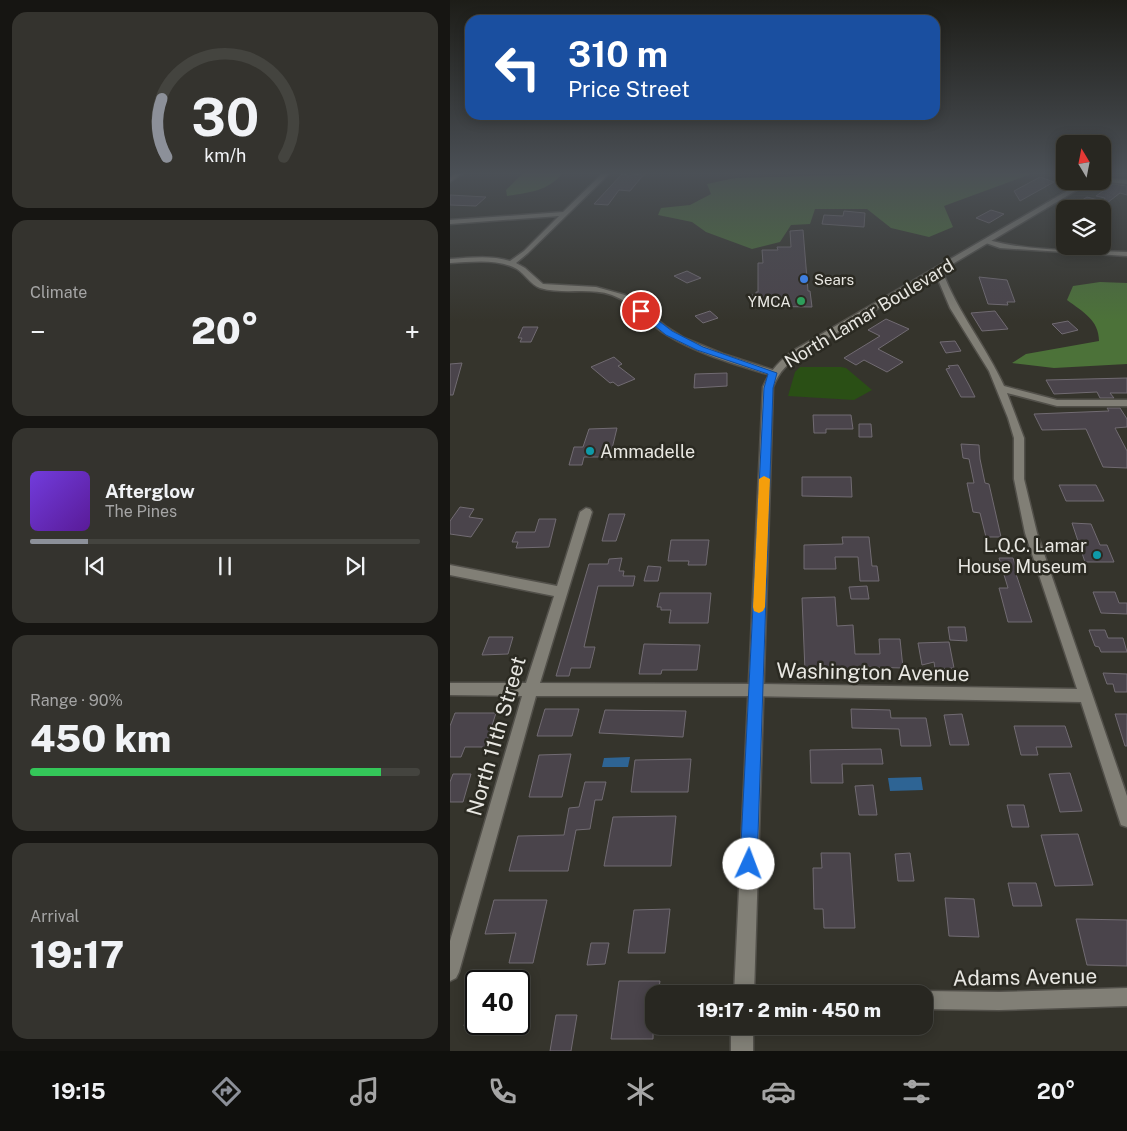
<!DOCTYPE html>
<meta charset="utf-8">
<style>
:root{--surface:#282721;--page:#34332e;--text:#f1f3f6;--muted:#a5a5a5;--line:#44443f;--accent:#8c9099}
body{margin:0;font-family:"Public Sans",sans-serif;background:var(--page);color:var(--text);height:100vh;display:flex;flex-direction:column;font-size:19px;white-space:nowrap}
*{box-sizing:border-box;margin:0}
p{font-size:16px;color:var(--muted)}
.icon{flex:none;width:28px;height:28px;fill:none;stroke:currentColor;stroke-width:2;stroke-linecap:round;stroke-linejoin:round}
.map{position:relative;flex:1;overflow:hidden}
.side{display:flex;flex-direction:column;gap:12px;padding:12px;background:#161512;width:450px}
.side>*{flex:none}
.banner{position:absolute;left:15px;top:15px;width:475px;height:105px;border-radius:15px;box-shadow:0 2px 12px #0003,0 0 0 1px var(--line);background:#1a4fa0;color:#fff;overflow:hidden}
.needle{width:32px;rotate:350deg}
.buttons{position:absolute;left:606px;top:135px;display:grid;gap:10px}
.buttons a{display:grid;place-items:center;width:55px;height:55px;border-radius:10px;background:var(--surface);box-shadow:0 2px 12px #0003,0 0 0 1px var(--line);font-size:25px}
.speed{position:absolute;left:15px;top:970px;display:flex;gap:10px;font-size:25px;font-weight:700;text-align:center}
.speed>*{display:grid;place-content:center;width:65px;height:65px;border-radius:50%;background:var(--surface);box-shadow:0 2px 12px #0003,0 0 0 1px var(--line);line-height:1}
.speed .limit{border:2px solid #111;border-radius:8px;background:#fff;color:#111}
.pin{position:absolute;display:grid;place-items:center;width:42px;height:42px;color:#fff;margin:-21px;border:2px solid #fff;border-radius:50%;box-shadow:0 1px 5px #0007}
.me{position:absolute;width:55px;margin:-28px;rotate:2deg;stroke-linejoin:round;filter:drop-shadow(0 0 4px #0008)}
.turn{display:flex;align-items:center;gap:18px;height:105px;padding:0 20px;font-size:22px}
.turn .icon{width:65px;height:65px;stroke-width:2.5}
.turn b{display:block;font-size:35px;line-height:42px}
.big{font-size:38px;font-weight:800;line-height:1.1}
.side .card{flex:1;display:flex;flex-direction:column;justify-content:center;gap:8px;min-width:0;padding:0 18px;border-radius:15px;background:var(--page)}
.side .dial{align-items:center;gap:0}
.dial svg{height:130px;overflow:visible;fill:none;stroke:var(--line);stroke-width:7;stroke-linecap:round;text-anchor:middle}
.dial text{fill:var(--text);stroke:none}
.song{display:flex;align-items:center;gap:15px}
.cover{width:60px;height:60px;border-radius:8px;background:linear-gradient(135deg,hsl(260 70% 55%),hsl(270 70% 35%))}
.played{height:5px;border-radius:2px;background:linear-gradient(90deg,var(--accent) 15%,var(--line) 15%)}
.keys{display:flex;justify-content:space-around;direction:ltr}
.heat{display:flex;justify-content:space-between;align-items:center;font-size:28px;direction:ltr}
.charge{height:8px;border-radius:4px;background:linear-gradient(90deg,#34c759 90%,var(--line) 0)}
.trip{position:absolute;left:195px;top:985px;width:288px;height:50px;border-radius:15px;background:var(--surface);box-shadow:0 2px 12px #0003,0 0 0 1px var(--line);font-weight:800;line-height:50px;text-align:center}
.menu{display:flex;height:80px;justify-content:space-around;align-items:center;background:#10100d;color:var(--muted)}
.menu .icon{width:35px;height:35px}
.menu .current{color:var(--accent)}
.menu b{font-size:22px;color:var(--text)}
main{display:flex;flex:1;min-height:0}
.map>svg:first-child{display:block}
.green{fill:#2a4f15}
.forest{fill:#4c7239}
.water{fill:#2e6494}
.building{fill:#4a444b;stroke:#716b72}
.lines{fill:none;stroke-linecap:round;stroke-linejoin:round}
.street-casing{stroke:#52504a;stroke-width:3}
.secondary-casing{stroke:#52504a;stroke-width:3}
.street{fill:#817f76;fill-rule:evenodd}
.secondary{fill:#817f76;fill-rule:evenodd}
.route{fill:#1a73e8;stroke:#114b97}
.slow{fill:#f59e0b}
.shop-dot{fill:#3f7fe0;stroke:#2b2a22;stroke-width:2}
.leisure-dot{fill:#2e9e5b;stroke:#2b2a22;stroke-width:2}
.culture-dot{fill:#0f9aa8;stroke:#2b2a22;stroke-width:2}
.labels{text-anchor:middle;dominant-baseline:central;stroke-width:5;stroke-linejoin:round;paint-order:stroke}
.far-poi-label{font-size:15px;fill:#e8e7e2;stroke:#2b2a22;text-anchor:start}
.street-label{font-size:18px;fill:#e8e7e2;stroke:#2b2a22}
.poi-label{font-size:18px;fill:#e8e7e2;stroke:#2b2a22;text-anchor:start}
.near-street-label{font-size:21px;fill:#e8e7e2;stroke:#2b2a22}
</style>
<main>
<section class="side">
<div class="card dial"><svg viewBox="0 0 100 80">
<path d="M14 69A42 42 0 1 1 86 69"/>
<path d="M14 69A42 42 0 0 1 11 33" stroke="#8c9099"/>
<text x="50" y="56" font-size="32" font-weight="700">30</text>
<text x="50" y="72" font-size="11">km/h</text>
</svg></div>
<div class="card"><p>Climate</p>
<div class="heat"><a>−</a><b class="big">20°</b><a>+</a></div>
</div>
<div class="card">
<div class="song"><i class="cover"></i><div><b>Afterglow</b><p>The Pines</p></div></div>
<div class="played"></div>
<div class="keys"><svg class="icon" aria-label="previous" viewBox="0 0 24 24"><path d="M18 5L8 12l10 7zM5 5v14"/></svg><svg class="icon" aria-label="pause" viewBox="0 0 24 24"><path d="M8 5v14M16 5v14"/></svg><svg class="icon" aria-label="next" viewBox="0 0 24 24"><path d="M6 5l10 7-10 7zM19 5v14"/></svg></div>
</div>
<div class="card"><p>Range · 90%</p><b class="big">450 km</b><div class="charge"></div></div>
<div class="card"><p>Arrival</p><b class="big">19:17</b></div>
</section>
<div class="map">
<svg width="677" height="1051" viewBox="0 0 677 1051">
<rect width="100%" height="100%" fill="#35342c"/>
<path class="green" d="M350,367H391L396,368L422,390L404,400L338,396L345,372Z"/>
<path class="forest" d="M73,173H113C96,192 81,192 57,196L56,190Z
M473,173H584L494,206L503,227L479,237L441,228L417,209H365L360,224L341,225L330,242L302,249L256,232L242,222L208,215L211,208L240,205L261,194L257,184L285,178Z
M650,282L677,283V364L604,368L562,363L576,354L649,341C649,320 633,312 617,300L623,286Z"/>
<path class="water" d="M180,757L178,767H152L154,758Z
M471,777L473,790L440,791L438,778Z"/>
<path class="building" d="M173,173L178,176L195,173L180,191L169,190L158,205L144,204Z
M590,177L604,182L570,201L564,191Z
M663,184L677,186V195L670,193L649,209L655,198L646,196Z
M0,195L36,197L26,206L0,205Z
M637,197L652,201L641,209H618Z
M541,210L554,214L539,223L526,218Z
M394,211L415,213L414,227L372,224L374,215L393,216Z
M353,230L358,291H360L362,307L302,306V295H306V292H308V263H313L312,250H328L327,247H341L340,231Z
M237,271L251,278L237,283L224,276Z
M529,277L557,280L565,302H557L558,305L538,304Z
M260,311L268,318L253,323L245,316Z
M545,311L558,329L532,331L521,313Z
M436,319L459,329L428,349L453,362L437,372L414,360L406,365L394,358L430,336L418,330Z
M618,321L628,330L612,334L602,324Z
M73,327H88L81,342H70L72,338H68Z
M505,341L511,351L496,353L490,342Z
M164,357L172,364L168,366L185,379L168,386L163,382L160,383L141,367Z
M12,363L3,395H0V364Z
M508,365L519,385L525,397H511L496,369L500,368L498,366Z
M277,373V386L244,388L245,374Z
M677,378V393H660L664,398H650L647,392L604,394L596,380Z
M657,408H670L677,419V427L665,428L677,451V468L653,467L636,429L592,430L584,414L659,411Z
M363,415H401L403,429H376V433H364Z
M409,424H421L422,437H409Z
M167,428L160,457H134L132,465H119L124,447H133L139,429Z
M511,444L529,445L530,459L535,483L539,484L551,537H536L530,513L523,512L517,483H524L519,459L513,458Z
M352,477H401L402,497L352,496Z
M609,485H646L654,501H616Z
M10,507L24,509L19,517L33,519L21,537L0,534V521Z
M159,514H175L166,541H152Z
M89,519H106L99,547L66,548L68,542H62L66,532H85Z
M622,523L641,524L650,545H657L664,562H635Z
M392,537H419L422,566H427L429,581H410L408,557H385L386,569H354V545L393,544Z
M221,540H259L256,565H238L239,561H218Z
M172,558L169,571H174L173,576H185L183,586H148L134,647H145L140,668H121L119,676H106L139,564H158L159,559Z
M549,558H563L567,571H565L582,622H558L549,588H558Z
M198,566L211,567L208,581H194Z
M417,586L419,599H401L399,587Z
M643,592H665L669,603H677V614L651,613Z
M210,593H261L258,623H219L221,610H211V607H207Z
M385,597L387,626L403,625L405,654H430L429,639H450L453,668L414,667V671H355L352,598Z
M498,627H515L517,641L500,640Z
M639,630H655L658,638H673L677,652H651L649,647L645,646Z
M39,637H63L58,654L32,655Z
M499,642L504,668L485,669L484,662L472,665L468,643Z
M194,644L250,645L247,670H212L211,674H189Z
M653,673L677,674V692H665L663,684H657Z
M95,709H129L122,736H87Z
M401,709L440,710L441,718H476L481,746H451L449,729L402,728Z
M155,710L236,711L233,737L149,733Z
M5,713H46L35,747H15L11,757H0V726Z
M512,714L519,745H500L494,715Z
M665,714H677V746H675Z
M564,726H615L622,747H586L588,755H571Z
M431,749L433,764H392L393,783H361L360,750Z
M121,754L112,797H79L89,755Z
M241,759L238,792H181L185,760Z
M620,773L632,811L610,812L599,774Z
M3,774H21L13,802H0V782Z
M135,782H156L152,800H145L140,829L126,830L118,871H59L68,836L114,835L119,808L129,807Z
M423,785L427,815H409L405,786Z
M557,805H574L579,827H562Z
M226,816L221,866H154L163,817Z
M628,834L643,885L605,886L591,835Z
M371,853H400L405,928H374L373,909H364L363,868H372Z
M460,853L464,881H448L445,854Z
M558,883H586L592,906H563Z
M495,898L524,899L529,937L499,936Z
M44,900H97L83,963H59L66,933L35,934Z
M220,909L215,953H178L184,910Z
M626,919L677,920V966L637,965Z
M141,943H159L155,964L137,965Z
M169,981H210L208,994H204L203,1039H161Z
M23,990L26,991V1025L14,1026Z
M106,1015H127L121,1051H100Z"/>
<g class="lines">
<defs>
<path id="street" d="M6,173H13L0,182V177Z
M153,173H160L78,253L66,263L75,268L93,284L146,287L175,295L189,304L215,326L234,338L273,354L326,371V375H320C285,364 248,354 217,335C197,323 184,303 162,295C139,287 114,295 90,288C81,285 75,274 67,269C47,258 22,262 0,263V259C20,258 40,255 60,261L74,251L109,216L0,224V220L113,212Z
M652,179L677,180V184L648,181H652Z
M538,240C582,252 631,250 677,252V256L550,248L536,243V241Z
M485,268L492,270C507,312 536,346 554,386L607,400H677V406H607L557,393L574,438V479L587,533L677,796V827L671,825L669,819L631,702L305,696H86L9,972L6,978L0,981V941L72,696L0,695V683H76L104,596L0,575V565L107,586L130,512L136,508L140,509L142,512L90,683L305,684L627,689L575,533L564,479V438L558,418L539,371L500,308L484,270Z
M677,988V1006L549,1010L474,1009V994H467L474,991L549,992Z"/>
<path id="secondary" d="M634,181H642L353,353C339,362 329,371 323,387L304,994H284L313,387C320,370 331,359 346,349Z
M281,1026H303V1051H281Z"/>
</defs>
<use href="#street" class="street-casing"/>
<use href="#secondary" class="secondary-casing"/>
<use href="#street" class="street"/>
<use href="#secondary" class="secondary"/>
</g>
<linearGradient id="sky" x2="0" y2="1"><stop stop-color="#1d1d18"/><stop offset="0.54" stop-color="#4b5056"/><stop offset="1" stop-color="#4b5056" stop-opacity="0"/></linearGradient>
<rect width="677" height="321" fill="url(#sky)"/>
<path class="route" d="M188,309H193L222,331L253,347L327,373L323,388L307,864L305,870L299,872L293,870L290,864L314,388L318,374L247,350L216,335L188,312Z"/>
<path class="slow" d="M314,476L320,479L315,607L313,611L309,613L304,611L303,607L309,479Z"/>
<circle class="shop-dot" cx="354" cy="279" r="5"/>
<circle class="leisure-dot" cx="351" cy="301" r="5"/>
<g class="culture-dot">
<circle cx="140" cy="451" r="5"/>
<circle cx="647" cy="555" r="5"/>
</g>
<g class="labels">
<g class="far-poi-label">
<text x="364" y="279">Sears</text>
<text x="341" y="301" text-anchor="end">YMCA</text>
</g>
<g class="street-label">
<text transform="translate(419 313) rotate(-31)">North Lamar Boulevard</text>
</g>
<g class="poi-label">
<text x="150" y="451">Ammadelle</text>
<text x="637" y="545" text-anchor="end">L.Q.C. Lamar<tspan x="637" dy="21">House Museum</tspan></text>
</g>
<g class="near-street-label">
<text transform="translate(423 672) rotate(1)">Washington Avenue</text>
<text transform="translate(46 736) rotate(-74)">North 11th Street</text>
<text transform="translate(575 977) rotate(-1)">Adams Avenue</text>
</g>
</g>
</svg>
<div class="buttons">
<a><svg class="needle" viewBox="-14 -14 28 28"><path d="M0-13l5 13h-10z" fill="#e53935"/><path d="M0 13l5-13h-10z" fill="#a5a5a5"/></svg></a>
<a><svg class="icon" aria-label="layers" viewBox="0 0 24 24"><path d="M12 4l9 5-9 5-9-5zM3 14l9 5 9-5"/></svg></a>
</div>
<div class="speed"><div class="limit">40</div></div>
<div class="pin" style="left:191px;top:311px;background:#d93025"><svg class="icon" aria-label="arrive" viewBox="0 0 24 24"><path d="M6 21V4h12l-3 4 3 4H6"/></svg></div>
<svg class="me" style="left:299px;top:864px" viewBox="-20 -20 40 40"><circle r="19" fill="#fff"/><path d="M0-13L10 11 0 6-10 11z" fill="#1a73e8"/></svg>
<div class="trip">19:17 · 2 min · 450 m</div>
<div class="banner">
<div class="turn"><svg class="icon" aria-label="left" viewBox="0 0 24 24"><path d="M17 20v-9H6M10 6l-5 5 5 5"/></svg><div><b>310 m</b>Price Street</div></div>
</div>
</div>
</main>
<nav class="menu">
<b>19:15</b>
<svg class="icon current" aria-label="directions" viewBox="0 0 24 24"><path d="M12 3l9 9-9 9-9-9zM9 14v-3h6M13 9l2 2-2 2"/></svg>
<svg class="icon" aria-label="music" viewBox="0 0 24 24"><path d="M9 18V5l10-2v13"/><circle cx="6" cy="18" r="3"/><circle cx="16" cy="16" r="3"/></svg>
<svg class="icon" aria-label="phone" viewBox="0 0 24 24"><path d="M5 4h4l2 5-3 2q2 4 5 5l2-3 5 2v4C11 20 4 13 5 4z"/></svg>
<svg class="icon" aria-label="climate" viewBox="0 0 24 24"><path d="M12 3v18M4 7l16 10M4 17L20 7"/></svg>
<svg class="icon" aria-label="car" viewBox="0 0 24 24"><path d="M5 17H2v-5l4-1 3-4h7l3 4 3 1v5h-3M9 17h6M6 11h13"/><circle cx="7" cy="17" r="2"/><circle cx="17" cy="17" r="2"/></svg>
<svg class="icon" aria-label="filters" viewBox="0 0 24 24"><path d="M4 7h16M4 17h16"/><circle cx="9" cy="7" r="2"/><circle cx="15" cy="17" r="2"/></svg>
<b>20°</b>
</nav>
